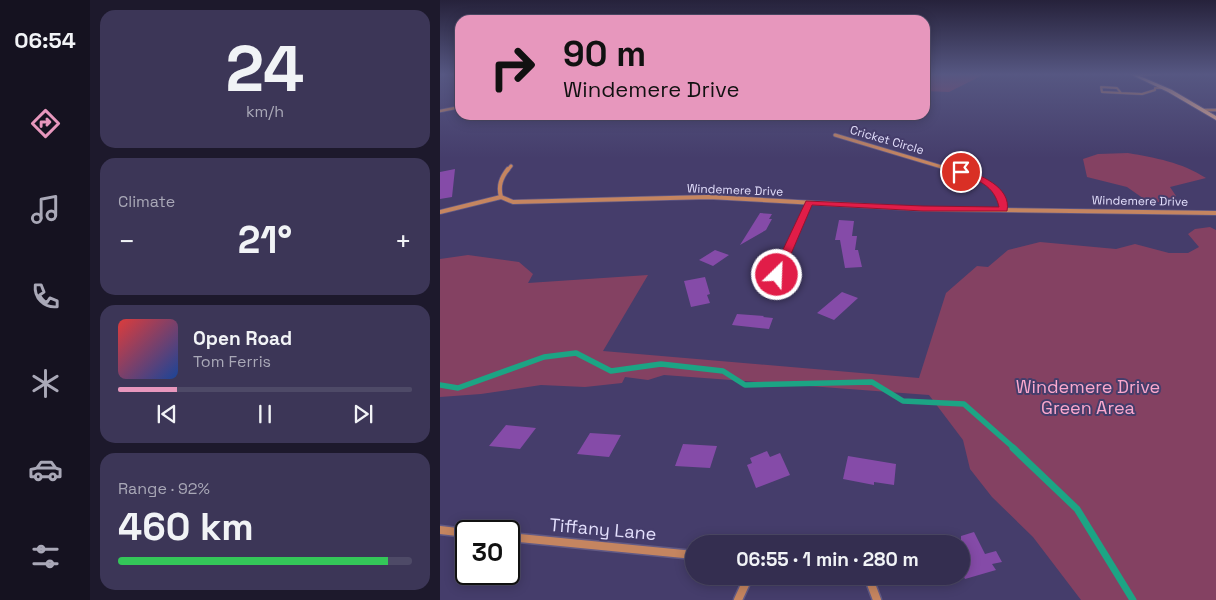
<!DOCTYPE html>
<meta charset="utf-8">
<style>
:root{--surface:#342e50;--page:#3c3657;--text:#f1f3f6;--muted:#a9a8b7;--line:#4e4a67;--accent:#e797bd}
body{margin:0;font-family:"Space Grotesk",sans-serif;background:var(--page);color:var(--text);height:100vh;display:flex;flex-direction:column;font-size:19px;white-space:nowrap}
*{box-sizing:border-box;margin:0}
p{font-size:16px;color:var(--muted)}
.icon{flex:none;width:28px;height:28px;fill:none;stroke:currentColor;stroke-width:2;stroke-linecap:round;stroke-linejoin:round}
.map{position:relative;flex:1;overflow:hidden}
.sheet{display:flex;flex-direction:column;gap:10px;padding:10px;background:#1d192c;width:350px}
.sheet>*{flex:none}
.hud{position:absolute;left:15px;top:15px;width:475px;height:105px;border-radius:15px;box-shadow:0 2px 12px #0003,0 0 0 1px var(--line);background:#e797bd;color:#111;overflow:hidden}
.speed{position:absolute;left:15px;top:520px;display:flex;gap:10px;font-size:25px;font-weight:700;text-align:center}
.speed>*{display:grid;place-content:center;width:65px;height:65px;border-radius:50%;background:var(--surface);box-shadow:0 2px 12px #0003,0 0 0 1px var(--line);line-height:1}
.speed .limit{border:2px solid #111;border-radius:8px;background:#fff;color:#111}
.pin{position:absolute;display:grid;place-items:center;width:42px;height:42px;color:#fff;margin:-21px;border:2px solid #fff;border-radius:50%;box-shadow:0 1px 5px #0007}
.me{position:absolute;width:55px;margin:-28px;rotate:24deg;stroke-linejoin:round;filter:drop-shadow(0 0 4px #0008)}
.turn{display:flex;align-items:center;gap:18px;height:105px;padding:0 25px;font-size:22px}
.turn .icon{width:65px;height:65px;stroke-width:2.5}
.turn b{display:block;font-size:35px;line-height:42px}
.big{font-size:38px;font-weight:600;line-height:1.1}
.sheet .tile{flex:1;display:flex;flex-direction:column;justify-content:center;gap:8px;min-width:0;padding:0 18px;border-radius:15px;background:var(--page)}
.sheet .dial{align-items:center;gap:0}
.dial b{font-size:65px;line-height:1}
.song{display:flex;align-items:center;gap:15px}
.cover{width:60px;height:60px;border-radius:8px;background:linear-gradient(135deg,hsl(0 70% 55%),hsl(220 70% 35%))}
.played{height:5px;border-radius:2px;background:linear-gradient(90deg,var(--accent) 20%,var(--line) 20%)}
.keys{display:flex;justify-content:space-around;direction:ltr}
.heat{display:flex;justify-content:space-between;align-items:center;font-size:28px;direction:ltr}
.charge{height:8px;border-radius:4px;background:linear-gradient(90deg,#34c759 92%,var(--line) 0)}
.trip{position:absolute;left:245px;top:535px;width:285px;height:50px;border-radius:25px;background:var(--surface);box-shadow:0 2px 12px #0003,0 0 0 1px var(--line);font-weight:600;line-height:50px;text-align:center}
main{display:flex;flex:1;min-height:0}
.tabs{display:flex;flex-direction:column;width:90px;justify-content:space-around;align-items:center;background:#151220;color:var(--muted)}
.tabs .icon{width:35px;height:35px}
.tabs .on{color:var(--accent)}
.tabs b{font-size:22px;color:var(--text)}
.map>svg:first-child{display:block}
.green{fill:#844162}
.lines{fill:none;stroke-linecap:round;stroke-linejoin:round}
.stream-far1{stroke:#1ca484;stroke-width:5.5}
.stream{stroke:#1ca484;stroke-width:7}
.building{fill:#854ba8}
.lane-casing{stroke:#625a85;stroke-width:3}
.street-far4-casing{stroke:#625a85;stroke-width:4}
.street-far3-casing{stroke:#625a85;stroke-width:4.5}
.street-far2-casing{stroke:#625a85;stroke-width:5.5}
.street-far1-casing{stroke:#625a85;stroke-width:8}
.street-casing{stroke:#625a85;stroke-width:11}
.secondary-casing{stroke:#625a85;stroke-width:2}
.lane{stroke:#c58560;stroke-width:2}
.street-far4{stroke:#c58560;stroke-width:2.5}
.street-far3{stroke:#c58560;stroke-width:3}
.street-far2{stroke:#c58560;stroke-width:4}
.street-far1{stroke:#c58560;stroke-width:5}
.street{stroke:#c58560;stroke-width:8}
.secondary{fill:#f2b591;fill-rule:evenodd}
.route{fill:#e11d48;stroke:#92132f}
.labels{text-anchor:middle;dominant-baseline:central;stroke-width:4;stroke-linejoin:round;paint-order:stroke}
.far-street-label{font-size:12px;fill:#e4e0fd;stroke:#453d6b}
.near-park-label{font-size:18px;fill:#fba8cd;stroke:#453d6b}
.near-street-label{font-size:18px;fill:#e4e0fd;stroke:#453d6b}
</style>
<main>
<nav class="tabs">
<b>06:54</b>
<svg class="icon on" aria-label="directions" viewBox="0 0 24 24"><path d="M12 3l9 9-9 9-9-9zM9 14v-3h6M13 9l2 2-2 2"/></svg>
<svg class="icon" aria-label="music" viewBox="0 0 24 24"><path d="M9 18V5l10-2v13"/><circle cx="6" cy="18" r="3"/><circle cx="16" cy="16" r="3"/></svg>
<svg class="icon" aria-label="phone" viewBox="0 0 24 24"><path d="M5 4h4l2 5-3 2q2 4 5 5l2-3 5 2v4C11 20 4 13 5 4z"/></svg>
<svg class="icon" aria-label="climate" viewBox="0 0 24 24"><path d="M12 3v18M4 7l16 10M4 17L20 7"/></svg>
<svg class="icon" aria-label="car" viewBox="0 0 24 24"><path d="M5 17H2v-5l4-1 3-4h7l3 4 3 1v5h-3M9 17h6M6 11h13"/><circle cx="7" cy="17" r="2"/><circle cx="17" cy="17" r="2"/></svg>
<svg class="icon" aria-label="filters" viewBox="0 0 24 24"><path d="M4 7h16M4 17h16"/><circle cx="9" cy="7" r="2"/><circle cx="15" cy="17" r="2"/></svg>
</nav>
<section class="sheet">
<div class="tile dial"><b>24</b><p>km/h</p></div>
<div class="tile"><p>Climate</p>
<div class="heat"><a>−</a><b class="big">21°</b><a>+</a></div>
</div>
<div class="tile">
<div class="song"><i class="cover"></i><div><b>Open Road</b><p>Tom Ferris</p></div></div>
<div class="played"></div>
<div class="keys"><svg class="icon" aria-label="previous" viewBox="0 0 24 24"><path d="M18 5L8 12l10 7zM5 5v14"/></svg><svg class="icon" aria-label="pause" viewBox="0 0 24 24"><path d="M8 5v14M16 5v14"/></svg><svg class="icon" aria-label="next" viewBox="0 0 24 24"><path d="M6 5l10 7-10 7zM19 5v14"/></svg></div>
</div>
<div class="tile"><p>Range · 92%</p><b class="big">460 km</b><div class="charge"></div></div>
</section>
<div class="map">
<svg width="776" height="600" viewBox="0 0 776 600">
<rect width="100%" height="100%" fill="#453d6b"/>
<path class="green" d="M485,74H545L509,92L485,91Z
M688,153C716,158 741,162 766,178L730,187L736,196L730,203L707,201L687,187L647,177L643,159L658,154Z
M770,227L776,230V600H641L593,537L552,497L530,469L523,440L489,395L224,375L208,380L185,377L182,383L145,387L101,385L41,394L0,397V259L28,255L79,262L93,274L88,283L208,275L163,351L479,378L506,293L537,266L548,267L568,250L600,242L676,249L695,244L729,253H748L759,247L748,234L755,229Z"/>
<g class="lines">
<path class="stream-far1" d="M0,385L18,388L104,357L136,353L171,371L221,364L283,371L305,385L432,382L463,401L524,404L575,449"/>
<path class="stream" d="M573,448L637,509L693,600"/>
</g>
<path class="building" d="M15,169L12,197L0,199V172Z
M320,213L332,214L329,219H332L326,230L300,245Z
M399,220L414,221L412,236H417L415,250H418L422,267L405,268L400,240H395Z
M275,250L289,255L273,266L259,260Z
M265,277L270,294L267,295L270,303L251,307L244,281Z
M402,292L418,298L394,320L377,313Z
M297,314L324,316L323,317L333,318L329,329L292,325Z
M66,425L96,428L80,449L49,446Z
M150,433L181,435L169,457L137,454Z
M243,444L277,446L270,468L235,466Z
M327,451L330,457L340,453L350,475L316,488L307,465L312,463L310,458Z
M408,456L456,464L454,485L434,482V485L403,479Z
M534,532L545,554L556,551L562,562L552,564L556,570L525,579L521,571V536Z"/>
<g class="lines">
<defs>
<path id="lane" d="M661,87L677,88L681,93L662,92Z
M681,93L702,94L715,90V88H723"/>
<path id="street-far4" d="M695,75L719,74
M762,110H776
M0,111L20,107
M184,115L193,116
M222,116L237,115"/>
<path id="street-far3" d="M185,115L203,118L236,115
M395,135L515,171
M67,171L71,166"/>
<path id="street-far2" d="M68,169C61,178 58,186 61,197L73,202L269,197L483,209L776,213
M511,169L540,178L557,190L564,209
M0,212L61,197
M352,241L369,203"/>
<path id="street-far1" d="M337,275L353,239"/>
<path id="street" d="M0,530L26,533
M69,537L254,555
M363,544H375
M428,576L437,600
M298,600L309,576"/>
<path id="secondary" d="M690,74H695L732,90L776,116V120L728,92Z"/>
</defs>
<use href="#lane" class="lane-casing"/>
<use href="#street-far4" class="street-far4-casing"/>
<use href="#street-far3" class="street-far3-casing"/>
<use href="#street-far2" class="street-far2-casing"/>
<use href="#street-far1" class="street-far1-casing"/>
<use href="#street" class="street-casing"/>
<use href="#secondary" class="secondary-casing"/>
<use href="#lane" class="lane"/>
<use href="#street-far4" class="street-far4"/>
<use href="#street-far3" class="street-far3"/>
<use href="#street-far2" class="street-far2"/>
<use href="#street-far1" class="street-far1"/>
<use href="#street" class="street"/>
<use href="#secondary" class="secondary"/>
</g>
<linearGradient id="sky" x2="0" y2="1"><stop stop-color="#26223b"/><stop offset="0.47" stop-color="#565782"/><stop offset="1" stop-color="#565782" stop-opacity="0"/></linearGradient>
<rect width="776" height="158" fill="url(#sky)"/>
<path class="route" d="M521,169C539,174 572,187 567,211H483L372,205L342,275L337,278L331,275L366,201L483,206L559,207C554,185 538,180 518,173L517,172Z"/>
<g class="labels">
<g class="far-street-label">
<text transform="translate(447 140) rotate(16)">Cricket Circle</text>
<text transform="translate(295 190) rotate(2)">Windemere Drive</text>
<text transform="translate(700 201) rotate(1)">Windemere Drive</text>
</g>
<g class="near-park-label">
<text x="648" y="386">Windemere Drive<tspan x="648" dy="21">Green Area</tspan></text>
</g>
<g class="near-street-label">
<text transform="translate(163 529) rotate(5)">Tiffany Lane</text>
</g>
</g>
</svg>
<div class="speed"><div class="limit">30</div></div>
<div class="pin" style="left:521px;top:172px;background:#d93025"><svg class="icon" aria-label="arrive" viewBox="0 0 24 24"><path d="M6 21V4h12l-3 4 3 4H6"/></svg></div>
<svg class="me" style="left:337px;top:275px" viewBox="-20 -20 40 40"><circle r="17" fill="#e11d48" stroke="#fff" stroke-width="3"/><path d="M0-11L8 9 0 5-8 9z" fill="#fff"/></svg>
<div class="trip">06:55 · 1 min · 280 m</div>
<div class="hud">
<div class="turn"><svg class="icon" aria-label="right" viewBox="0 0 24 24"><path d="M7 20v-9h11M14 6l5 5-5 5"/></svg><div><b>90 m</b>Windemere Drive</div></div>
</div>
</div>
</main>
